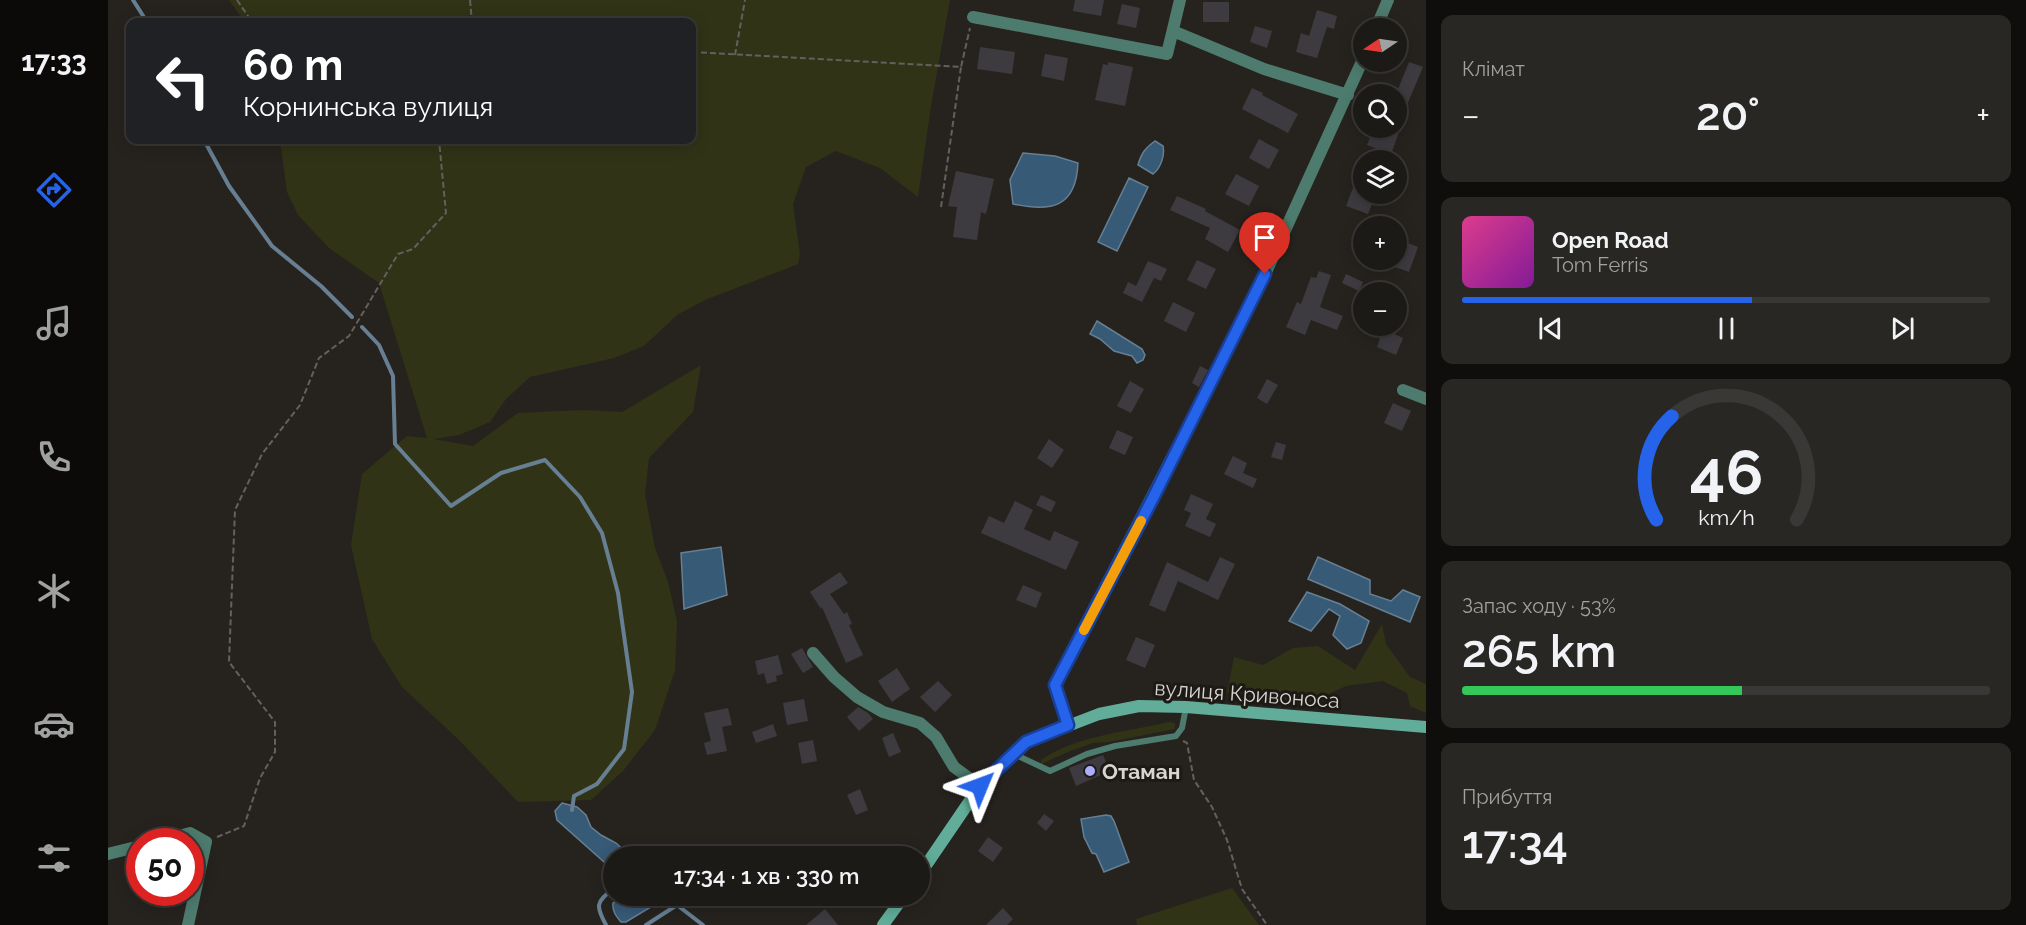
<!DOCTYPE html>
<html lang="uk">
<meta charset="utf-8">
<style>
:root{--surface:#1c1a17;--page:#292724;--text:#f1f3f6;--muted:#a0a1a1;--line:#3a3836;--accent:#2563eb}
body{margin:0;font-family:Raleway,sans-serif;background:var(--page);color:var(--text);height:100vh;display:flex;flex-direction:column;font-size:22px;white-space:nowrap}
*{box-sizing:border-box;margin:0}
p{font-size:20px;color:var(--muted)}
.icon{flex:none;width:33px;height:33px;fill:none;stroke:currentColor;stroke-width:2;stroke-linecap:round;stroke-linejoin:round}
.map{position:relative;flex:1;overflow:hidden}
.details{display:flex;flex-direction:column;gap:15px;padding:15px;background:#0f0e0d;width:600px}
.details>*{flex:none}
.banner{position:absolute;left:18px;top:18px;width:570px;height:126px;border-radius:12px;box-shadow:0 3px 15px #0003,0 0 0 2px var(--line);background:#202124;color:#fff;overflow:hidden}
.needle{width:39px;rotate:257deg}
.buttons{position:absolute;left:1245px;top:18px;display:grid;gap:12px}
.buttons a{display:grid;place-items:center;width:54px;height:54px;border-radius:50%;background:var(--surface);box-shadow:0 3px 15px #0003,0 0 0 2px var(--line);font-size:30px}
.speed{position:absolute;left:18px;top:828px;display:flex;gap:12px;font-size:30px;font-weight:700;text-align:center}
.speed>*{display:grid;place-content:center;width:78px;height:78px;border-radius:50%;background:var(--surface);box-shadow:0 3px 15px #0003,0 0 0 2px var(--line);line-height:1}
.speed .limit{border:9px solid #d22;background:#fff;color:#111}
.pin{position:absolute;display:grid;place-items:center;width:51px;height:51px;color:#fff;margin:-62px -26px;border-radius:50% 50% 50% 0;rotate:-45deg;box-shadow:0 0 6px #0007}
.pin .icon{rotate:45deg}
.me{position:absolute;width:66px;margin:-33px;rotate:46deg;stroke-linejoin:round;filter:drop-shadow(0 0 4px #0008)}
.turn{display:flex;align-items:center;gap:21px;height:126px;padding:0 18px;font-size:27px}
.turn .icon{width:78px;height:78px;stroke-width:2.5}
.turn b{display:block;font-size:42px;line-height:51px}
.big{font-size:45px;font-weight:600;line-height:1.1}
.details .card{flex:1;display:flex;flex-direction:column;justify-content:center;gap:9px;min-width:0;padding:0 21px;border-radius:12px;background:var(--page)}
.details .dial{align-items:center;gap:0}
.dial svg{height:156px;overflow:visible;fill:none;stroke:var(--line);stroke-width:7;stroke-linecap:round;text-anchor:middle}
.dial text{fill:var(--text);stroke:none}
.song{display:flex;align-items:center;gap:18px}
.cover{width:72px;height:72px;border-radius:9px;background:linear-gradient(135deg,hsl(330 70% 55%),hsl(290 70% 35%))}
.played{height:6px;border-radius:3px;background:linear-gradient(90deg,var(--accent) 55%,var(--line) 55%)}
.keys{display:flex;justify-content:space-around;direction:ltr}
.heat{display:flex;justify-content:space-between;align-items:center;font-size:33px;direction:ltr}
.charge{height:9px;border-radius:4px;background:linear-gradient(90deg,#34c759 53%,var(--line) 0)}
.trip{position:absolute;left:495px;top:846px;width:327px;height:60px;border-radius:30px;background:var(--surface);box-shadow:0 3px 15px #0003,0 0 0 2px var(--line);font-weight:600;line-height:60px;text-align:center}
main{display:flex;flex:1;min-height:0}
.tabs{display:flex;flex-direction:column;width:108px;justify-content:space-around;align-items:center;background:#0b0a09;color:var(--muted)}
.tabs .icon{width:42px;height:42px}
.tabs .current{color:var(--accent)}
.tabs b{font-size:27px;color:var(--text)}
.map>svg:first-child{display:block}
.green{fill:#303316}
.water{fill:#375a76;stroke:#677f92;stroke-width:1.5}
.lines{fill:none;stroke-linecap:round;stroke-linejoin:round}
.stream{stroke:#677f92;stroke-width:4}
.building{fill:#3d3b40}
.path{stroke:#63605d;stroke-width:2;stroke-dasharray:6 3;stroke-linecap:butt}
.lane{stroke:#4d7b6e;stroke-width:6}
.street{stroke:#4d7b6e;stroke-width:12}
.secondary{stroke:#61ad99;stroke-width:12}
.route-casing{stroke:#184099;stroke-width:15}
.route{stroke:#2563eb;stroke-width:10}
.slow{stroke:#f59e0b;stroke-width:10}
.poi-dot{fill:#adaefb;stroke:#1d1a15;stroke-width:2}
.labels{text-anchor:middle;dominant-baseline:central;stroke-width:6;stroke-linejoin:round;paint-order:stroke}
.street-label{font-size:21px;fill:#d7d5d2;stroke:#1d1a15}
.poi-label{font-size:21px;font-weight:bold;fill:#d7d5d2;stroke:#1d1a15;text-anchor:start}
</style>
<main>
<nav class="tabs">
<b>17:33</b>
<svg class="icon current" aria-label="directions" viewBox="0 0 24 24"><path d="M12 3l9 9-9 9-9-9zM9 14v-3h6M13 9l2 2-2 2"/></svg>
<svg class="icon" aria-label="music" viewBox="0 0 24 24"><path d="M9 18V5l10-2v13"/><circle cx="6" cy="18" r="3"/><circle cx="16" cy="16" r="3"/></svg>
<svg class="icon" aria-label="phone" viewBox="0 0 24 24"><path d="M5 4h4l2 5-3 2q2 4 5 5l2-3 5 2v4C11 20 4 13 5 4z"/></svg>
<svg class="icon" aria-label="climate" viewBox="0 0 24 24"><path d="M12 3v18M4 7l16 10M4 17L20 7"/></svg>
<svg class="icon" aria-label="car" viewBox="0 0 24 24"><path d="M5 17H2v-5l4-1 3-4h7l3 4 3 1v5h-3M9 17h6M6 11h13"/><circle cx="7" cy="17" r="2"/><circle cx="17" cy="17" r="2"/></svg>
<svg class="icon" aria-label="filters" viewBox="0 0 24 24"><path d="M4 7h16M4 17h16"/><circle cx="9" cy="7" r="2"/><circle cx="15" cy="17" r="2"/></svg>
</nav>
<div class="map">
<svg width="1318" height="925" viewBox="0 0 1318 925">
<rect width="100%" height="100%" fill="#26231f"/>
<path class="green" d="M121,0H842L823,106L810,197L772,168L728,151L698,167L685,204L692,254L690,264L597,300L569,315L536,346L506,358L422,377L398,399L382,422L351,435L326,439L365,446L410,413L475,410L514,412L593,365L585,412L541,458L537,494L547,548L560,582L569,621L567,670L547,730L515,771L483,800L410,802L351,740L294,687L264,639L243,545L254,474L299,436L319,438L271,283L221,248L190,215L179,192L172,140H584V22H137Z
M1274,624L1278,644L1302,677L1318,684V713L1302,706L1299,693L1275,681L1238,686L1198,705L1119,693L1126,657L1155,665L1185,648L1210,646L1247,670Z
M1061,722L1067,723V729L1001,742L985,743L960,752L933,764V760C969,735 1019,732 1061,722Z
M1124,888L1151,925H1029L1028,919Z"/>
<path class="water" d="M1047,141L1055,146C1057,155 1053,168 1045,174L1030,165C1033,154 1037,148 1047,141Z
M915,153L947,156L970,163C968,208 943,212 905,204L902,180Z
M1021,178L1040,187L1009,251L990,242Z
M989,321L1034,349L1037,355L1035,360L1029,363L1024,356L1006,351L992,339L982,334Z
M613,547L619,595L576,609L573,553Z
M1210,557L1262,580V594L1283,601L1295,590L1312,597L1302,622L1200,579Z
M1199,592L1232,604L1261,621L1253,643L1239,649L1225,635L1232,616L1221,609L1203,631L1181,621Z
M454,803L469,807L478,815L483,827L493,835L508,843L522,856H506L505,870L449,820L447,811Z
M998,815L1003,816L1006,821L1021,862L996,872L988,854L984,853L976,837L973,819Z
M517,896H561L518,922H513C508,916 504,911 505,903Z"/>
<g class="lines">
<path class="stream" d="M25,0L39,22
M96,140L121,186L164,246L213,286L244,317
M254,327L271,345L285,376L287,444L343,506L393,473L437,460L472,497L494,533L510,593L524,692L516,749L489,784L466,796L464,810
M498,925C488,907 487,901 506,889
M538,925L569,905L595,925"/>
</g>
<path class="building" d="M967,0H996L993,16L965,11Z
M1095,2H1121V22H1095Z
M1014,4L1032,8L1028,28L1009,24Z
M1209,10L1229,16L1226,29L1219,27L1209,58L1188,52L1193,33L1201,36Z
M1147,26L1164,31L1159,48L1142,42Z
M872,47L907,52L904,74L869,69Z
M937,54L960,58L956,81L933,76Z
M1000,62L1025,67L1017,106L987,100L995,64L1000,65Z
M1301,62L1315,67L1288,131L1291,132L1283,154L1259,145L1266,128H1288V94Z
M1144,88L1155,93L1154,95L1190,114L1180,133L1134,109Z
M1151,139L1171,150L1161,169L1141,158Z
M848,171L886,179L878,214L873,212L869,240L845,237L849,207L840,206Z
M1128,174L1151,186L1141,206L1117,194Z
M1246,185L1256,189V194H1268L1260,214L1238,206Z
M1069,196L1098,209L1097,211L1132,230L1120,252L1097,239L1102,228L1062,210Z
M1297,242L1310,247L1301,272L1287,267Z
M1089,260L1108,269L1098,289L1079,280Z
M1040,261L1059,269L1053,281L1046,278L1034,302L1015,293L1020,282L1028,286Z
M1211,271L1223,275L1212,307L1235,316L1229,330L1203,320L1197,335L1178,327L1189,302L1193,304L1203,277L1208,278Z
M1238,274L1255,282L1251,291L1234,283Z
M1065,302L1087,313L1078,332L1056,321Z
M1275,329L1295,338L1288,355L1269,347Z
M1092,366L1100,370L1091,387L1084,383Z
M1159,379L1170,385L1159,404L1149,398Z
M1022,381L1036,389L1023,413L1009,406Z
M1285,403L1303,411L1294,431L1276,423Z
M1009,430L1025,437L1017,455L1001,448Z
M941,439L956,450L944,468L929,458Z
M1168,442L1178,445L1174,460L1163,457Z
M1125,456L1139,463L1135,473L1149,479L1145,488L1116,474Z
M1083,494L1105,504L1098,519L1108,524L1102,537L1077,526L1083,513L1076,510Z
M933,495L948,502L943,512L928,505Z
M907,501L925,510L916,529L942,541L946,531L971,542L958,570L873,533L881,516L896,523Z
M1112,557L1127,564L1110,600L1070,581L1057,612L1041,605L1059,562L1100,582Z
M732,572L740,583L722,594L736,614L739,612L744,624L741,625L755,655L738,663L714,607L713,609L702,592Z
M915,585L934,593L928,608L908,600Z
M1028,637L1047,645L1037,668L1018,660Z
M694,648L705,667L695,673L683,654Z
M670,655L675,674L668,676L669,681L659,684L656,673L650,675L647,661Z
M789,668L802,689L784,702L770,681Z
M830,681L844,695L827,712L812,697Z
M696,699L700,721L679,725L675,703Z
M750,707L760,713L765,719L751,731L739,717Z
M620,708L624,725L614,727L619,751L599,755L596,743L603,741L596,713Z
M665,724L669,736L648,743L644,732Z
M785,733L793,752L781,757L774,738Z
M705,740L709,761L694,764L690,743Z
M995,755L1002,771L968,786L961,768Z
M752,789L760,810L748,815L739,795Z
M936,814L946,821L938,831L929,823Z
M880,837L895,848L885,862L870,851Z
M895,908L905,919L899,925H878Z
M717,909L730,925H698Z"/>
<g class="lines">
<path class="path" d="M129,0L144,22
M362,0L364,22
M584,52L853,67L862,28
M627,55L637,0
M833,207L853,67
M1075,741L1079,743L1086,780L1104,807L1119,840L1134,889L1159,925
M109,837L136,826L152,778L167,752V722L121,662L127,510L154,454L192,405L211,358L241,336L290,254L305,249L338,213L331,140"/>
<path class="lane" d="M906,754L942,771L979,754L1007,746L1068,736L1074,728L1078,707"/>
<path class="street" d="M865,17L1059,54L1072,0
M1268,28L1280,0
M1065,31L1156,69L1240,95
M1295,390L1318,399
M705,653L726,677L749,697L775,712L812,723L828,737L846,767L872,786
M960,725L947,685L1148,294L1256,57
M48,842L82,833L98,842L80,925
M0,854L32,846"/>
<path class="secondary" d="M812,874L872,786L918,742L991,714L1031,706L1078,707L1318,727
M775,925L796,896"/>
</g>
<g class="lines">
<defs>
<path id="route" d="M872,786L918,742L960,725L947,685L1045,498L1157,274"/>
</defs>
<use href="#route" class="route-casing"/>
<use href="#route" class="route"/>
<path class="slow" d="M976,630L1033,521"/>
</g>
<circle class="poi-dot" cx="982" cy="771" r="6"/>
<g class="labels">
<g class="street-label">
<text transform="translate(1139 694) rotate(4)">вулиця Кривоноса</text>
</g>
<g class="poi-label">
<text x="994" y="771">Отаман</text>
</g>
</g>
</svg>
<div class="buttons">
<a><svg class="needle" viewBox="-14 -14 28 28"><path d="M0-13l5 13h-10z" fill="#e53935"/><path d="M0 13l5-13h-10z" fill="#a0a1a1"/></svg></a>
<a><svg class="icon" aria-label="search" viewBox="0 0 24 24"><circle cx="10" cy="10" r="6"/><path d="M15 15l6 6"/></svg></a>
<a><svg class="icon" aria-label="layers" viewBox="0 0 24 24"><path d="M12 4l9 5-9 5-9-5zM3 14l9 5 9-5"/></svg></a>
<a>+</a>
<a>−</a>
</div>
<div class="speed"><div class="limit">50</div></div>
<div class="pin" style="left:1157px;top:274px;background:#d93025"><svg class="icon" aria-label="arrive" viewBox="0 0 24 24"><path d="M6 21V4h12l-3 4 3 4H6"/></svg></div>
<svg class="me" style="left:872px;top:786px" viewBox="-20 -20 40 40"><path d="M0-17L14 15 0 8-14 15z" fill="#2563eb" stroke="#fff" stroke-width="4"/></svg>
<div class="trip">17:34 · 1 хв · 330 m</div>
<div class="banner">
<div class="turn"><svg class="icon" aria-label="left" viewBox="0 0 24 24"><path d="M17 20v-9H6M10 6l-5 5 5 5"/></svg><div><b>60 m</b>Корнинська вулиця</div></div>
</div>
</div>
<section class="details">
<div class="card"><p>Клімат</p>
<div class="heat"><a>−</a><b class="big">20°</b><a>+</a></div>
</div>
<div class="card">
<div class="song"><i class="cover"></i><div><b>Open Road</b><p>Tom Ferris</p></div></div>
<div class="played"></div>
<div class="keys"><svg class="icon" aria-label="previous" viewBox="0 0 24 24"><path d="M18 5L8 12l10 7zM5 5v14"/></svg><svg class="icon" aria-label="pause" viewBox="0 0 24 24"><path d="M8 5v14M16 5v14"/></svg><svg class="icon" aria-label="next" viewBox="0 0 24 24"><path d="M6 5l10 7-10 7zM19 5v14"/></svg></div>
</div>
<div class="card dial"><svg viewBox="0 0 100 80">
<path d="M14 69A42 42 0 1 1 86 69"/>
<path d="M14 69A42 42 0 0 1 22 16" stroke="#2563eb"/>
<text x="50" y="56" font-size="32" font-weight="700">46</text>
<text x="50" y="72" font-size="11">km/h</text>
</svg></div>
<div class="card"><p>Запас ходу · 53%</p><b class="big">265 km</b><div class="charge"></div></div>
<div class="card"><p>Прибуття</p><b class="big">17:34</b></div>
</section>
</main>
